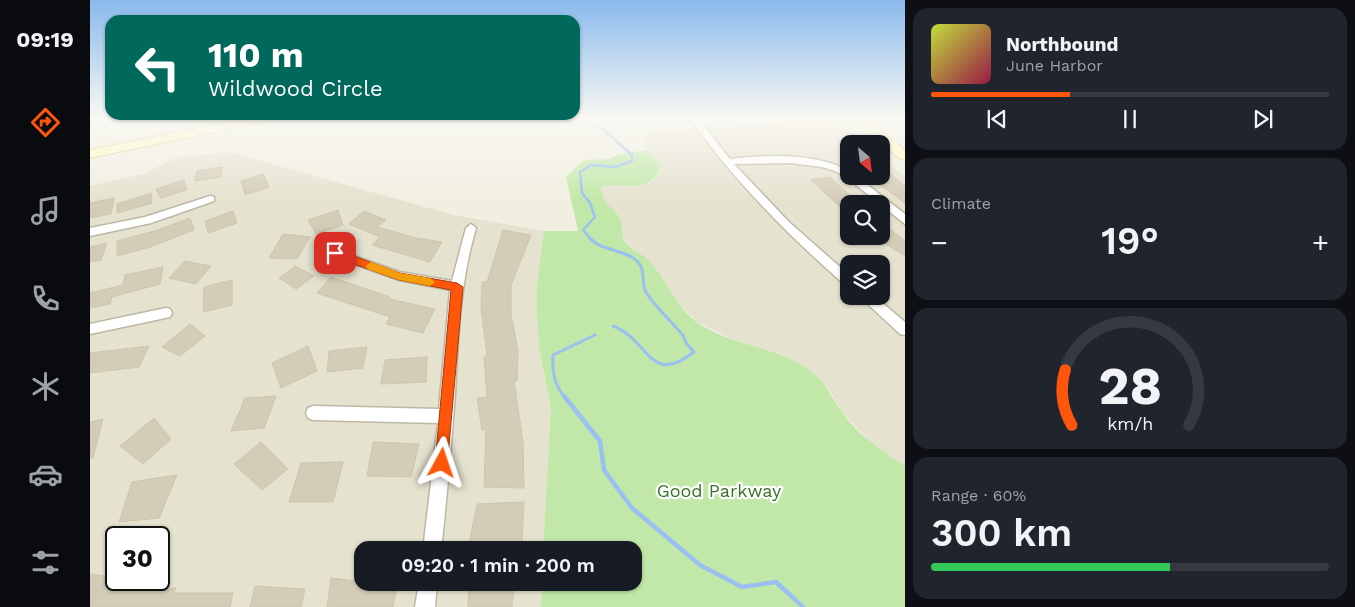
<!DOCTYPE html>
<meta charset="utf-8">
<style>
:root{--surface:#171b24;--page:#20242c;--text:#f1f3f6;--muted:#9ea1a6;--line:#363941;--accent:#ff560b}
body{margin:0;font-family:"Work Sans",sans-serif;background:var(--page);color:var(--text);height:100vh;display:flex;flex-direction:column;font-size:19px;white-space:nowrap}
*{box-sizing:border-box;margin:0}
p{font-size:16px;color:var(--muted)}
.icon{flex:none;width:28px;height:28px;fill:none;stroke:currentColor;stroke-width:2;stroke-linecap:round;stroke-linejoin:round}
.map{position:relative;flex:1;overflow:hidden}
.drawer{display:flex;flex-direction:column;gap:8px;padding:8px;background:#0d0f14;width:450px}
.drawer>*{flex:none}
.top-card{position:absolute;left:15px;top:15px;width:475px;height:105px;border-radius:15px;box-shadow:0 1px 4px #0004;background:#00695c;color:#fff;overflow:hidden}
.needle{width:32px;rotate:152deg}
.buttons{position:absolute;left:750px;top:135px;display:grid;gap:10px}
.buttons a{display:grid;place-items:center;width:50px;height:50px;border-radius:10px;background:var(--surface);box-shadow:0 1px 4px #0004;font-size:25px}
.speed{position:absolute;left:15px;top:526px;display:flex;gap:10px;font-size:25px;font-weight:700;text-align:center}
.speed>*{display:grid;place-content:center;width:65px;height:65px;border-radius:50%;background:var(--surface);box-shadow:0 1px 4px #0004;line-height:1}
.speed .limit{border:2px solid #111;border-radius:8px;background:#fff;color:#111}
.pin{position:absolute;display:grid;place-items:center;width:42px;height:42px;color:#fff;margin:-21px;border-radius:10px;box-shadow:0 2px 8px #0006}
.me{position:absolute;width:55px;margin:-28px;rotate:5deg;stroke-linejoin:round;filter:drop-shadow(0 0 4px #0008)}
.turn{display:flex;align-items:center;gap:18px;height:105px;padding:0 20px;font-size:22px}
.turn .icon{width:65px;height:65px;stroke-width:2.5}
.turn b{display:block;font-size:35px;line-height:42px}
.big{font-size:38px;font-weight:600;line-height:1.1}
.drawer .card{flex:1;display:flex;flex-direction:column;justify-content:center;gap:8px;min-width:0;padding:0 18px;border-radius:15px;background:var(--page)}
.drawer .dial{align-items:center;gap:0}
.dial svg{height:130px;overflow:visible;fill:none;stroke:var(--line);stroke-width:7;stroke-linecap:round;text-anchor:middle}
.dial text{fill:var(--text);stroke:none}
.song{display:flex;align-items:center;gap:15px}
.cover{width:60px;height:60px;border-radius:8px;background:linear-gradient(135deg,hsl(70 70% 55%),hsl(340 70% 35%))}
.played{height:5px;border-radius:2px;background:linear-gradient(90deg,var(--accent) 35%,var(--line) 35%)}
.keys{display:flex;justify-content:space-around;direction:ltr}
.heat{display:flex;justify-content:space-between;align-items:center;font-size:28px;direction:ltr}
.charge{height:8px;border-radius:4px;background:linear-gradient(90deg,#34c759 60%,var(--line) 0)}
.trip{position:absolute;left:264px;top:541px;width:288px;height:50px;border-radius:15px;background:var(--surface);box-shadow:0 1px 4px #0004;font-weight:600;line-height:50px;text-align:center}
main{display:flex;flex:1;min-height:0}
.dock{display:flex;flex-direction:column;width:90px;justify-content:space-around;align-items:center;background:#090b0e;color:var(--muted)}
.dock .icon{width:35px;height:35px}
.dock .current{color:var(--accent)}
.dock b{font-size:22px;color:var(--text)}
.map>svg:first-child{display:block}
.residential{fill:#e5e2cf;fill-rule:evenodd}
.green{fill:#c1e8a8}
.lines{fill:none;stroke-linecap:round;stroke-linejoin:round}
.stream-far2{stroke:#9ac0f1;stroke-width:2.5}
.stream-far1{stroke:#9ac0f1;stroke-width:3}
.stream{stroke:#9ac0f1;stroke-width:4.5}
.building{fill:#d3ccb7;stroke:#cec6aa}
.street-casing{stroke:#bdb8a4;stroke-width:3}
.secondary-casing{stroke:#d3cc8f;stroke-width:2}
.street{fill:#fff;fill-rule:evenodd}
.secondary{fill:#fffabe;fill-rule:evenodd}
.route{fill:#ff560b;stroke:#a63807}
.slow{fill:#f59e0b}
.labels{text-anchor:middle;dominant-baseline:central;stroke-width:4.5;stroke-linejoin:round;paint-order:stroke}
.near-park-label{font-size:18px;fill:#367525;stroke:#fff}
</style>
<main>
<nav class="dock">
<b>09:19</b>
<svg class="icon current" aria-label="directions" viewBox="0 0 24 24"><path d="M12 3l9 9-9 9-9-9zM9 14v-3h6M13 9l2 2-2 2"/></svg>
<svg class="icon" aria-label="music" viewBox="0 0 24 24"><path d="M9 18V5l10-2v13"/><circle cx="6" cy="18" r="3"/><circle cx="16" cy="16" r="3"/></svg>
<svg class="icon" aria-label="phone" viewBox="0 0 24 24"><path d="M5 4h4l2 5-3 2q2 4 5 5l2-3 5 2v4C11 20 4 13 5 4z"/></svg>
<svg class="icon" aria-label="climate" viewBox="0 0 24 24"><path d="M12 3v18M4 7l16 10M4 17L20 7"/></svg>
<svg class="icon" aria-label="car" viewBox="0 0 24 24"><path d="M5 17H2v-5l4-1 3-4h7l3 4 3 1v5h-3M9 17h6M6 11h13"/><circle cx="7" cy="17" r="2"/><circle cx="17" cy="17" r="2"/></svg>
<svg class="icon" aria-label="filters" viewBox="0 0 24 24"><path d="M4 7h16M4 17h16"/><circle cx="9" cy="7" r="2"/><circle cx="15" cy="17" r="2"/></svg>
</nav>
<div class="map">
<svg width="815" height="607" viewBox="0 0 815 607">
<rect width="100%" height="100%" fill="#f1efe1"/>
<path class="residential" d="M736,119L752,122L777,144H759V176H791V157L815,177V466L781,443L752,412L739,389L719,370L696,358L647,341L607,322L586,301L558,260L537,243L531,233L530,219L520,210L511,193V187L523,184H559L571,171V165L557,150L555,144L556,136L566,132ZM759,204H791V236H759ZM759,264H791V296H759Z
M140,152L363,215L454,231L447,285V315L449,348L461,408L453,550H272V582L452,583L451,607H0V186L52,174L88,157ZM26,538H69V580H26Z"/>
<path class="green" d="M557,150L571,165C571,172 568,173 564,178C550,193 529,181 511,187C512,206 524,207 530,219C534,228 529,235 537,244C543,250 552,254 558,260C577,279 585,307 608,323C641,346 686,346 719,370C737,383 740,395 752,412C767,435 793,451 815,466V607H451L452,583L542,582V550H453L461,408L449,348L447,315V285L454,231H488L476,177L494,160L519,159L529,154Z"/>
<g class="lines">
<path class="stream-far2" d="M500,238L493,230L505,217L500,203L492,193L490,172L501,165L525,167L542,161V155L509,126"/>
<path class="stream-far1" d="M499,237C511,252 533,248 547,261C556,270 551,279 555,290C558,299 585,326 593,335L596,343L604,352C559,387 560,340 523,326
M475,398C464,384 462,372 463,355L505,335"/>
<path class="stream" d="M474,396L510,441L514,470L542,508L610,565L652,587L686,582L713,607"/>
</g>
<path class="building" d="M132,167L131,177L105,181L107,171Z
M173,174L179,187L155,195L151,181Z
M800,174L815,186V203L781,178Z
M740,177L769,204H759V215L721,180Z
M94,180L97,190L71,198L66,189Z
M61,193L62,203L27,213V204Z
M24,198L21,214L0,218V203Z
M248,210L253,225L226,234L218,220Z
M143,211L147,223L118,233L115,221Z
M274,211L296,220L287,227L326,238L352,242L340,262L282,245L290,237L259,224Z
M100,218L104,230L60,247L27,256V241L68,230Z
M791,222L815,241V256L791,241Z
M413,230L441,235L421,285V314L428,351L427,381H424L433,442L434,488L394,487L396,430H392L387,398L397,397L394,356H397L391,307L392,282H397Z
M193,234L220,237L207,259L179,258Z
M17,243L11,260L0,262V247Z
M95,261L121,266L106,284L79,278Z
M205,266L224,276L206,289L189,278Z
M73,267L70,284L22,297L20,304L0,308V293L33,285L35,275Z
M241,277L300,297L299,299L345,309L333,333L296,324L300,317L227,293Z
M142,280V305L113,312L114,287Z
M100,324L115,336L90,356L72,347Z
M59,346L49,367L0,373V353Z
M218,346L227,371L191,388L182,363Z
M277,347L273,368L237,372L239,351Z
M337,357L336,382L291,384L295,360Z
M186,396L174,428L141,431L155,398Z
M64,418L81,439L53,464L30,446Z
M13,419L3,458H0V422Z
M171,442L198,469L172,490L144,464Z
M283,442L329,444L321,477L277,476Z
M253,462L243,502H199L211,463Z
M87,475L69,518L29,522L42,482Z
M434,502L432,543L379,544L387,504Z
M0,574L26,577L21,590L86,588L84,593H143L140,607H0Z
M241,578L307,586L303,607H237Z
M379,582H424L422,607H378Z
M165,586L215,589L211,607H160Z"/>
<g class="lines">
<defs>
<path id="street" d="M137,117H145L149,123L142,125Z
M599,117H607L640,159C677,155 725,152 759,171V176H766L815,214V224L756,177L745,171L732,167L701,163L644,164L699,222L759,275V286L755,285C697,234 643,180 599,117Z
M120,196L124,197V201L61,223L0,236V228L55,217Z
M381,224L386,228C370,282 368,338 365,394C361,446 357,498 351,550H333L348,423L223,420L218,418L216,413L218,408L223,406L349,409L360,290L309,280L241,256L239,253L245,249L310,272L362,281L376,228Z
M769,296H784L815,322V335L810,334Z
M76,308L80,309L82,313L80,317L0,334V324Z
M329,582H347L345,607H325Z"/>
<path id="secondary" d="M162,117H183L177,121L0,158V150Z
M761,117H774L815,150V160L810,159Z"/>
</defs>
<use href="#street" class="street-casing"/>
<use href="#secondary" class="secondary-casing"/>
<use href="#street" class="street"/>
<use href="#secondary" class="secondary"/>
</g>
<linearGradient id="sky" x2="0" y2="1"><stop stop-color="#89b9ec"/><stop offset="0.58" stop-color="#f9f8f2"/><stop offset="1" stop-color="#f9f8f2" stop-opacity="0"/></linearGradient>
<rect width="815" height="202" fill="url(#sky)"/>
<path class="route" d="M245,249L310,273L367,283L373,287L357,468L352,471L347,468L345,463L361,290L309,280L241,256L239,253Z"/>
<path class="slow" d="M281,262L310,273L340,278L345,282L340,286L309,280L277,269L276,266Z"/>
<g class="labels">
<g class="near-park-label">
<text x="629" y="490">Good Parkway</text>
</g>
</g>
</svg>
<div class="buttons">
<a><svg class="needle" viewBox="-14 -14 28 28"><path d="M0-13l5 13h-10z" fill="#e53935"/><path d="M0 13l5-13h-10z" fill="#9ea1a6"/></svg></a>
<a><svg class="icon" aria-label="search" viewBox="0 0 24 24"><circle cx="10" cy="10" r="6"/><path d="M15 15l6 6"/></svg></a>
<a><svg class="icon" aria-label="layers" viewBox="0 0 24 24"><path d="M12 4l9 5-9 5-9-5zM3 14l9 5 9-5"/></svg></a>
</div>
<div class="speed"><div class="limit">30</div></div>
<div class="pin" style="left:245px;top:253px;background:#d93025"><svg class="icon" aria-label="arrive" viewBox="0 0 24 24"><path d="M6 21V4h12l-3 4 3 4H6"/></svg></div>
<svg class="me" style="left:352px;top:463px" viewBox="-20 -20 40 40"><path d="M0-17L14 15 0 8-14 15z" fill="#ff560b" stroke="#fff" stroke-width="4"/></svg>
<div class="trip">09:20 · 1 min · 200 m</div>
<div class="top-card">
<div class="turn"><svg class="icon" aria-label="left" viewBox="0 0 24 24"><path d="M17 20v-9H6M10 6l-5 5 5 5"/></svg><div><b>110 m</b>Wildwood Circle</div></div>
</div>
</div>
<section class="drawer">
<div class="card">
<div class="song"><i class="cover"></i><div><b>Northbound</b><p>June Harbor</p></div></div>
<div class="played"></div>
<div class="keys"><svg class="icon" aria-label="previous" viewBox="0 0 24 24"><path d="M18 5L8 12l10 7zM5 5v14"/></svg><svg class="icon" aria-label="pause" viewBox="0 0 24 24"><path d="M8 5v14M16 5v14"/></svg><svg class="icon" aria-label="next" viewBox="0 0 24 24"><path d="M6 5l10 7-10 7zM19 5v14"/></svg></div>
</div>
<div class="card"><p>Climate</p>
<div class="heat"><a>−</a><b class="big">19°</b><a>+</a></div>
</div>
<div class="card dial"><svg viewBox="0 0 100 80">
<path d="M14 69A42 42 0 1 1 86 69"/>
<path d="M14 69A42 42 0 0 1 10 35" stroke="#ff560b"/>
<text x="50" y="56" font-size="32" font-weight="700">28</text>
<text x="50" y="72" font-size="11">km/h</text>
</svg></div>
<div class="card"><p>Range · 60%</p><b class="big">300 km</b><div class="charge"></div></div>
</section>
</main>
